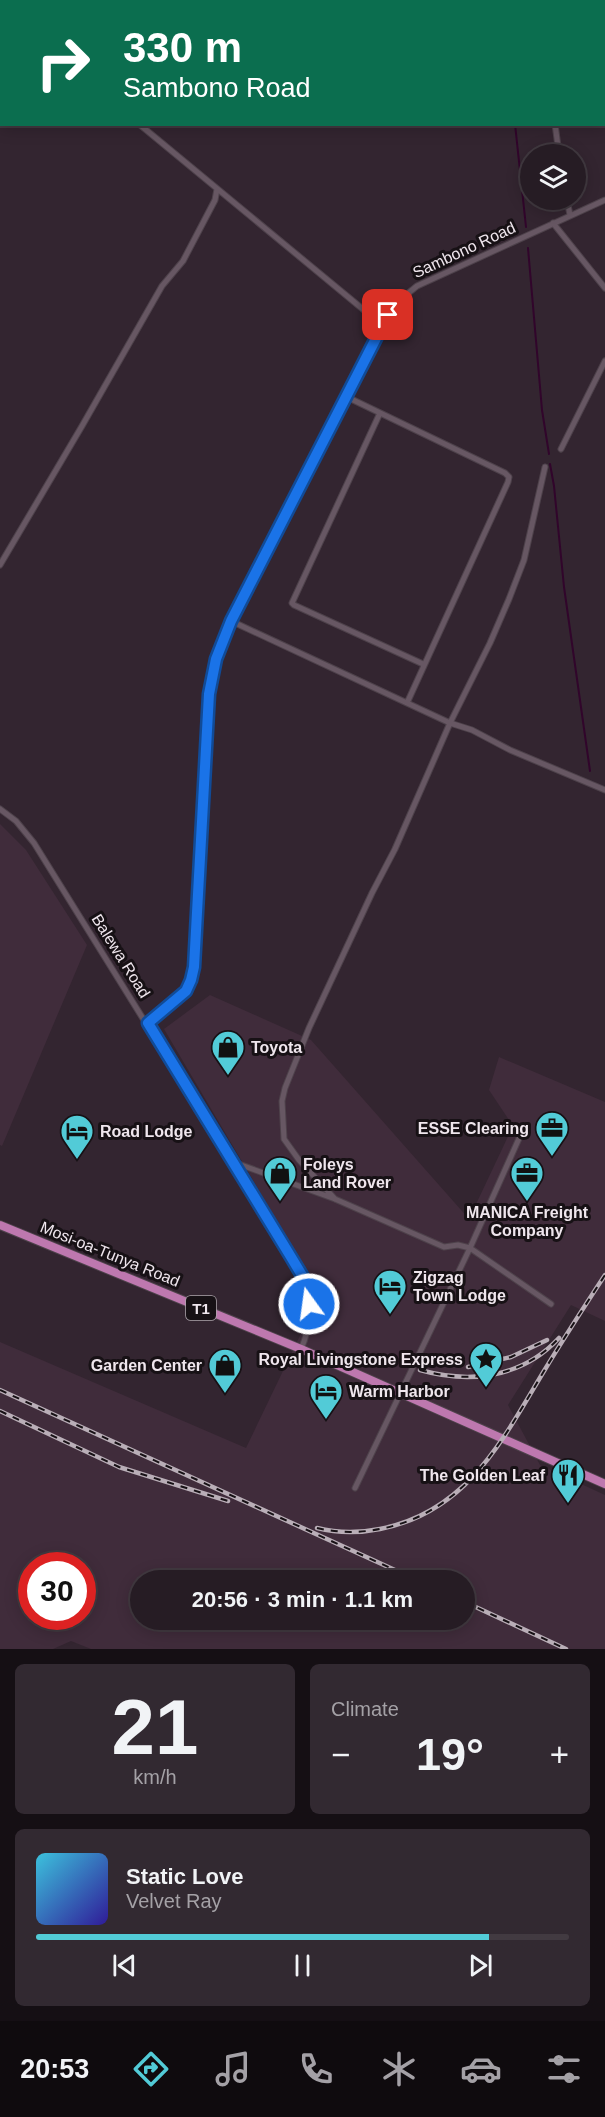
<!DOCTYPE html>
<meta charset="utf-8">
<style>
:root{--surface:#261c24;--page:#322931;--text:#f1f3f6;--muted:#a4a1a6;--line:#423a41;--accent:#52cbd7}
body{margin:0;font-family:Arial,sans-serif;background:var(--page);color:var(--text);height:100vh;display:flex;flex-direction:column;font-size:22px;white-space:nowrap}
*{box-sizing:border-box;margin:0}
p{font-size:20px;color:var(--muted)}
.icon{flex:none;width:33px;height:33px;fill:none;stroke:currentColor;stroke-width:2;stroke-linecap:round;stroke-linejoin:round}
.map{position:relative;height:1649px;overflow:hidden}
.side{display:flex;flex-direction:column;gap:15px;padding:15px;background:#150f14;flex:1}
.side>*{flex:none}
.banner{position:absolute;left:0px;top:0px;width:606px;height:126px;box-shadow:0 3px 15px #0003,0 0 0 2px var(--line);background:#0b6e4f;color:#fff;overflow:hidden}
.fabs{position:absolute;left:520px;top:144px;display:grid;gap:12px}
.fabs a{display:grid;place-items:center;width:66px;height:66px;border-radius:50%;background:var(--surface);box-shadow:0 3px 15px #0003,0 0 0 2px var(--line);font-size:30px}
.speed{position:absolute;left:18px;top:1552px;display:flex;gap:12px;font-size:30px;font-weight:700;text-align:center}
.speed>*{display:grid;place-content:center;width:78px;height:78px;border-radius:50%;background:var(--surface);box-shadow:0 3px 15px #0003,0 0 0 2px var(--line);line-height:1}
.speed .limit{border:9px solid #d22;background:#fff;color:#111}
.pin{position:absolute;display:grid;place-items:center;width:51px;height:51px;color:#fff;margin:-26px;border-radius:12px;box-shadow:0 3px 9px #0006}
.me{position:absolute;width:66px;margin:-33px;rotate:346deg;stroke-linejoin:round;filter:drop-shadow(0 0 4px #0008)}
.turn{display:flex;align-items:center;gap:21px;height:126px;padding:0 24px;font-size:27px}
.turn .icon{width:78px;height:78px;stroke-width:2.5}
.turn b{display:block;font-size:42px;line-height:51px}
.big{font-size:45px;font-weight:800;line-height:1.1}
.side .card{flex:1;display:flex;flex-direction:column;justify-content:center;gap:9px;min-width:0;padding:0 21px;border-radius:9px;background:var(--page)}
.side .dial{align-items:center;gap:0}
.dial b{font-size:78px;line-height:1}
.song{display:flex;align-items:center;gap:18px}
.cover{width:72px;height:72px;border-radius:9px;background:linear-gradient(135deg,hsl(190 70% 55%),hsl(250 70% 35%))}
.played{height:6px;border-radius:3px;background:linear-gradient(90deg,var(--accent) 85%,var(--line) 85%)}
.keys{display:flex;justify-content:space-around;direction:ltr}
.heat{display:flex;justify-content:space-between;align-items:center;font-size:33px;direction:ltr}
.side .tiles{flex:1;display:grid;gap:15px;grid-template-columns:1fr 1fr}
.card:last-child{grid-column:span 2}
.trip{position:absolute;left:130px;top:1570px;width:345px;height:60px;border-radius:30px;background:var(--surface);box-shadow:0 3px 15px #0003,0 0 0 2px var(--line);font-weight:800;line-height:60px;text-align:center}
.menu{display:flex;height:96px;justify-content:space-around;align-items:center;background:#0f0b0e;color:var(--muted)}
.menu .icon{width:42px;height:42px}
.menu .selected{color:var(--accent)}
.menu b{font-size:27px;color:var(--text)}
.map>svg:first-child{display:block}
.built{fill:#402c3b;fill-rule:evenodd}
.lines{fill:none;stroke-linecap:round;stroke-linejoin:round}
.stream{stroke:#31052b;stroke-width:2}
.minor-casing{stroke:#4e424b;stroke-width:7}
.trunk-casing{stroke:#4e424b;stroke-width:10}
.minor{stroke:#675763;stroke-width:5}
.trunk{stroke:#be78af;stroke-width:8}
.rail-casing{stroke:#b9aeb7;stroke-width:4.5}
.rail{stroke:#171115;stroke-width:2;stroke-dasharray:7;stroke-linecap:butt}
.route-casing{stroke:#114b97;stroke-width:15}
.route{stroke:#1a73e8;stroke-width:10}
.labels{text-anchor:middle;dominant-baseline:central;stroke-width:6;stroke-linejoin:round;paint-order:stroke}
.shield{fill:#171115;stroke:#aea6ac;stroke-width:1.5}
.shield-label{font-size:15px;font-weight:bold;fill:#efe6ed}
.street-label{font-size:16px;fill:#efe6ed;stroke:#171115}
.poi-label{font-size:16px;font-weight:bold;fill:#efe6ed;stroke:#171115;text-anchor:start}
</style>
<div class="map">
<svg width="605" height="1649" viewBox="0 0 605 1649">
<rect width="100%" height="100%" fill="#332530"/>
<path class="built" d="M0,824L26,850L87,945L2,1146L0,1145Z
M210,995L311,1040L469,1219L513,1126L489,1090L499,1057L605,1102V1321L571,1305L508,1405L540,1465L605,1495V1649H91L71,1641L53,1649H0V1342L246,1448L320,1294L164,1029ZM32,1566H82V1617H32ZM141,1581H465V1620H141Z"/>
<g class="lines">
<path class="stream" d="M496,0V2
M515,124L526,227
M528,248L542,410L549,454
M550,464L554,486L564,587L590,771"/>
<defs>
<path id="minor" d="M0,9L2,11
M139,124L382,325
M555,124L559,154
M567,200L570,215
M553,223L605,288
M347,397L505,473L509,477L508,482L407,703
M380,413L292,603L294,605L423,664
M561,449L605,361
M0,565L82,426L162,286L183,261L215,200L217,189
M231,621L407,703L450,723L472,730L510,750L605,790
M0,809L16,821L34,843L291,1257C296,1265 302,1274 305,1282C313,1303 310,1329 301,1349
M148,1023C169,1005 188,996 194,967L209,694L216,659L231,621L382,325L395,304L417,286L605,200
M233,1162L335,1199L444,1247L458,1245L470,1248L551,1304
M335,1199L299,1160L284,1139L282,1101L285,1088L309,1028L372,893L395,849L450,723L490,643L509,599L524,560L545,467
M355,1488L470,1248L521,1134"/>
<path id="trunk" d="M0,1225L301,1349L605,1484"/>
</defs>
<use href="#minor" class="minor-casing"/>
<use href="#trunk" class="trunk-casing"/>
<use href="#minor" class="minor"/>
<use href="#trunk" class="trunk"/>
<defs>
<path id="rail" d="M468,1367L511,1357L547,1340
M420,1370C470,1384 522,1378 559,1338
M0,1390L419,1581
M0,1411L119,1467L228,1501
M317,1528C337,1533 360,1533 380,1529C467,1512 502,1441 544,1371C564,1338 584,1307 605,1275
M465,1602L566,1649"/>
</defs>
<use href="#rail" class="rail-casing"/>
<use href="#rail" class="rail"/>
</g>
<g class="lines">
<defs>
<path id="route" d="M309,1304L306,1282L291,1257L148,1023L186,991L191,980L194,967L209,694L216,659L231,621L388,315"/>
</defs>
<use href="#route" class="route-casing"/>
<use href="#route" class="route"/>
</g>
<defs>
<symbol id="shop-pin" viewBox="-11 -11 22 30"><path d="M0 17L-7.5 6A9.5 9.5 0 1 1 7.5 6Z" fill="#52cbd7" stroke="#171115"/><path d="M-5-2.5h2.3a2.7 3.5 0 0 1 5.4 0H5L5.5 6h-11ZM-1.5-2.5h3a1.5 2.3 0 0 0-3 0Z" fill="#111"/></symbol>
<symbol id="office-pin" viewBox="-11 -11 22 30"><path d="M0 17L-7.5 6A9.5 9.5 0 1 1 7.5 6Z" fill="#52cbd7" stroke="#171115"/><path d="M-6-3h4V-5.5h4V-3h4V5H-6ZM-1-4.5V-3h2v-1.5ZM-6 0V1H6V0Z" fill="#111"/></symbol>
<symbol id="hotel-pin" viewBox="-11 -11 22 30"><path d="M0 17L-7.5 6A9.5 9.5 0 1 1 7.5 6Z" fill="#52cbd7" stroke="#171115"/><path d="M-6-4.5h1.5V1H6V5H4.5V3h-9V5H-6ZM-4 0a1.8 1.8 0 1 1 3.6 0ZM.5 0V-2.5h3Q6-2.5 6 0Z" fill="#111"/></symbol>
<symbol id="sight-pin" viewBox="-11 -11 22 30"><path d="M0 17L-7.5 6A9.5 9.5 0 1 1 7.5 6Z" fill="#52cbd7" stroke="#171115"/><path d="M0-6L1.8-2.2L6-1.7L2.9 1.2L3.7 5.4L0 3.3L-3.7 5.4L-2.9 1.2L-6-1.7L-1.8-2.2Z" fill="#111"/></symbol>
<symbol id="restaurant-pin" viewBox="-11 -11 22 30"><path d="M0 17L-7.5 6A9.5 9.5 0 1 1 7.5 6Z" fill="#52cbd7" stroke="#171115"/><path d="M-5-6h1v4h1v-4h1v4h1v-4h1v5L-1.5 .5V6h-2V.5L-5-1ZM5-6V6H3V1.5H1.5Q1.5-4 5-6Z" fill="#111"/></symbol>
</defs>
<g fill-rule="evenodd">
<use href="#shop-pin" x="209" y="1028" width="38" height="52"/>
<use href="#office-pin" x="533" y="1109" width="38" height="52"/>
<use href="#hotel-pin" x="58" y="1112" width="38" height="52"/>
<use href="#shop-pin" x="261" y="1154" width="38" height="52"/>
<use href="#office-pin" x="508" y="1154" width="38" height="52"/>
<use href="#hotel-pin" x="371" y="1267" width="38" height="52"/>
<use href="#sight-pin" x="467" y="1340" width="38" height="52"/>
<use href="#shop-pin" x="206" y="1346" width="38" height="52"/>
<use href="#hotel-pin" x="307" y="1372" width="38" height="52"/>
<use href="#restaurant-pin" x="549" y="1456" width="38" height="52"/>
</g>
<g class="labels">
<rect class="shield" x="186" y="1296" width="30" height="24" rx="4.5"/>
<g class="shield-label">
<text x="201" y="1308">T1</text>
</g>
<g class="street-label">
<text transform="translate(464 250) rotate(-25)">Sambono Road</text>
<text transform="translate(121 956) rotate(58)">Balewa Road</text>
<text transform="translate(110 1254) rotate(22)">Mosi-oa-Tunya Road</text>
</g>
<g class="poi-label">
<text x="251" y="1047">Toyota</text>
<text x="529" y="1128" text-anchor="end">ESSE Clearing</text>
<text x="100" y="1131">Road Lodge</text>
<text x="303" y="1164">Foleys<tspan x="303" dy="18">Land Rover</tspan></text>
<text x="527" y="1212" text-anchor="middle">MANICA Freight<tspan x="527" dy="18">Company</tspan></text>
<text x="413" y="1277">Zigzag<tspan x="413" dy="18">Town Lodge</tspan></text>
<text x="463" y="1359" text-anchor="end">Royal Livingstone Express</text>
<text x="202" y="1365" text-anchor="end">Garden Center</text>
<text x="349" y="1391">Warm Harbor</text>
<text x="545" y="1475" text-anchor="end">The Golden Leaf</text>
</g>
</g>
</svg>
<div class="fabs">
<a><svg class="icon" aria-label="layers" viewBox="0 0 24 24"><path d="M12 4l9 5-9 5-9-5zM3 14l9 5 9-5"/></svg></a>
</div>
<div class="speed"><div class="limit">30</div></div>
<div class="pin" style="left:388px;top:315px;background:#d93025"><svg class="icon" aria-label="arrive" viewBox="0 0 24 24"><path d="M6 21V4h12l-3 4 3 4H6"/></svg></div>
<svg class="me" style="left:309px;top:1304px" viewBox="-20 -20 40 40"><circle r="17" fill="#1a73e8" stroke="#fff" stroke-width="3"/><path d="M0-11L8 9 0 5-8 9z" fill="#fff"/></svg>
<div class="trip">20:56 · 3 min · 1.1 km</div>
<div class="banner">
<div class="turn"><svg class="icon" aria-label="right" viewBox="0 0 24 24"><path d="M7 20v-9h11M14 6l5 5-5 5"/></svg><div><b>330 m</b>Sambono Road</div></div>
</div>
</div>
<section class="side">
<div class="tiles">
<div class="card dial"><b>21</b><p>km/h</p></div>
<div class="card"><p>Climate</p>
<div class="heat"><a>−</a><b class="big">19°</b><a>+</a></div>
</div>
<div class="card">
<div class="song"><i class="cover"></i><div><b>Static Love</b><p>Velvet Ray</p></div></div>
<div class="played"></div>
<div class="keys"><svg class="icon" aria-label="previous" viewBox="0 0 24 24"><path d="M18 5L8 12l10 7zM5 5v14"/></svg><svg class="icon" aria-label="pause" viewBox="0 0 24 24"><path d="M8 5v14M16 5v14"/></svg><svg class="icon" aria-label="next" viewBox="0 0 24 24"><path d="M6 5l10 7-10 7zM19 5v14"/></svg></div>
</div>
</div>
</section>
<nav class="menu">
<b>20:53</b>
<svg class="icon selected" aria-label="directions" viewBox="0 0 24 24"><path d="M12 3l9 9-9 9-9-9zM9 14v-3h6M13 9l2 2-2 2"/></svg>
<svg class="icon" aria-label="music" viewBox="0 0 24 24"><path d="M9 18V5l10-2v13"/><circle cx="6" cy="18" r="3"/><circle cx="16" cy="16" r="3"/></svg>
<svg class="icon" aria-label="phone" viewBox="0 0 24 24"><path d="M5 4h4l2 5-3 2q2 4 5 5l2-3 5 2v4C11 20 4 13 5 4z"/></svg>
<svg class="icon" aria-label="climate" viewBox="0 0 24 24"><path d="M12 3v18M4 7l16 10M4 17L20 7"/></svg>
<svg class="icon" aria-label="car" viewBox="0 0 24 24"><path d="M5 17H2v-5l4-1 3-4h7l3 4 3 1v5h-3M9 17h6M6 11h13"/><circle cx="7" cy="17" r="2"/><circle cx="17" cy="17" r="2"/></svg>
<svg class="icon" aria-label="filters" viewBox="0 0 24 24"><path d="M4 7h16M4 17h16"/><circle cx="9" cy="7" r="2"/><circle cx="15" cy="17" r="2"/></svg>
</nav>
